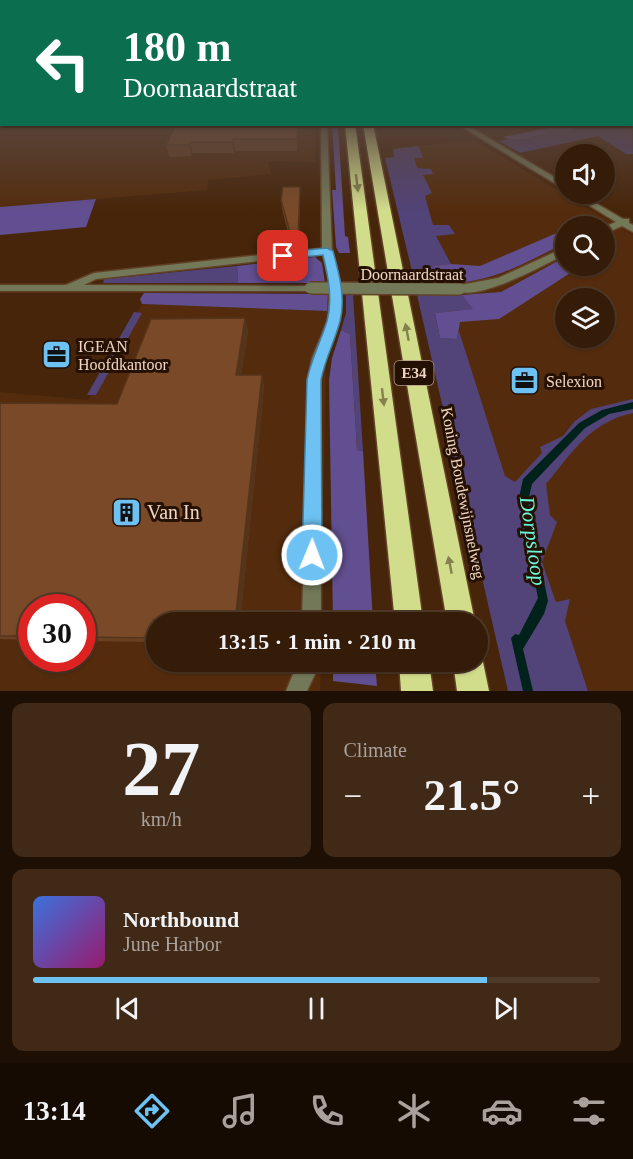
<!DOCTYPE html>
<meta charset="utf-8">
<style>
:root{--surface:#351c08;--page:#402916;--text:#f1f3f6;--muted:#aaa19c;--line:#4f3a29;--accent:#6dc2f3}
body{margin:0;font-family:"Times New Roman",serif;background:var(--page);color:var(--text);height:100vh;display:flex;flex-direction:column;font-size:22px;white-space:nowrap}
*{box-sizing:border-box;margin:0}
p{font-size:20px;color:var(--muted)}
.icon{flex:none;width:33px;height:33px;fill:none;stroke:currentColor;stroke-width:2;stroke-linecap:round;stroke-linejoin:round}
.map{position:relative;height:691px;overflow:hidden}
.details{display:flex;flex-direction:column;gap:12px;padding:12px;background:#1d0f04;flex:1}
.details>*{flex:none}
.top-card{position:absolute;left:0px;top:0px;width:633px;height:126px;box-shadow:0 2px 4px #0004,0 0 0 2px var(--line);background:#0b6e4f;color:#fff;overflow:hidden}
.tools{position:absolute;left:555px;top:144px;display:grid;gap:12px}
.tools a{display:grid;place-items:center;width:60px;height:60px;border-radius:50%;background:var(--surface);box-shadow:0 2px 4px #0004,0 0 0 2px var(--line);font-size:30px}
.speed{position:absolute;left:18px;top:594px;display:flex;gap:12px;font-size:30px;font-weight:700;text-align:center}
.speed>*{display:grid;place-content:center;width:78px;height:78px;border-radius:50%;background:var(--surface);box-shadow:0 2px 4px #0004,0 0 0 2px var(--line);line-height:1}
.speed .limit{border:9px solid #d22;background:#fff;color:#111}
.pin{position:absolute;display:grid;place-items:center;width:51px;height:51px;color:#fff;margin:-26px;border-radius:12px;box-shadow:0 3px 9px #0006}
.me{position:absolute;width:66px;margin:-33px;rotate:1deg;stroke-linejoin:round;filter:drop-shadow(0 0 4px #0008)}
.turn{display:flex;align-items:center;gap:21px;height:126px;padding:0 24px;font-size:27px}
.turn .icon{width:78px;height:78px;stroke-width:2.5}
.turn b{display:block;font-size:42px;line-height:51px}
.big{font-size:45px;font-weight:700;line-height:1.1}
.details .widget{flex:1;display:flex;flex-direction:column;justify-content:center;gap:9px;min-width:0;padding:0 21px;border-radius:12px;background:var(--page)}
.details .dial{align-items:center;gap:0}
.dial b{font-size:78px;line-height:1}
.song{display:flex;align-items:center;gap:18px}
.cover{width:72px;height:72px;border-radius:9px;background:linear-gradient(135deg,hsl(220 70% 55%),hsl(320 70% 35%))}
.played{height:6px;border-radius:3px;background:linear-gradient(90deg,var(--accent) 80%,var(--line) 80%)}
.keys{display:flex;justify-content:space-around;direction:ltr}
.heat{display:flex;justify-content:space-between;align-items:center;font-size:33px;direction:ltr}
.details .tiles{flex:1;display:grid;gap:12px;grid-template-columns:1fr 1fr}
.widget:last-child{grid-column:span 2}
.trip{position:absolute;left:146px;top:612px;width:342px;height:60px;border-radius:30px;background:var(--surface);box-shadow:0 2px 4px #0004,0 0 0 2px var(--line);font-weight:700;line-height:60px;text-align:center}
.dock{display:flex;height:96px;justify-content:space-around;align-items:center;background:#150b03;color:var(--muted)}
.dock .icon{width:42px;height:42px}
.dock .selected{color:var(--accent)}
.dock b{font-size:27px;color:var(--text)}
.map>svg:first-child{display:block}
.built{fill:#542c0d;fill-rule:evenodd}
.green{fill:#524378}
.forest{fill:#624f91}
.water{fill:#00221b}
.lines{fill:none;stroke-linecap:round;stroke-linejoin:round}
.minor-casing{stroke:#624127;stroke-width:3}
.tertiary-casing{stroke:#624127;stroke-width:3}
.motorway-casing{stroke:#624127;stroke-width:3}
.minor{fill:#737858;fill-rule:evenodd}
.tertiary{fill:#737858;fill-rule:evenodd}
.motorway{fill:#d2dd8c;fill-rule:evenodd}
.minor-bridge-casing{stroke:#624127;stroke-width:14;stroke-linecap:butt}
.minor-bridge{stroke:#737858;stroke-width:11}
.wall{fill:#694022}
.shaded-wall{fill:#55341c}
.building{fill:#7a4a28;stroke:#55341c;stroke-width:1.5}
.oneway{fill:#84814f}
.route{fill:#6dc2f3;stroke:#477e9e;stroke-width:1.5}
.labels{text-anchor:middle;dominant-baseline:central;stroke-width:6;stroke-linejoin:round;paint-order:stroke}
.shield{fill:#251104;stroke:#b49a89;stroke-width:1.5}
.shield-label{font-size:15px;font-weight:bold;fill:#f1d5c2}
.street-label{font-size:16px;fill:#f1d5c2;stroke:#251104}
.poi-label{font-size:16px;fill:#f1d5c2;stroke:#251104;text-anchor:start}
.near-poi-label{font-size:20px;fill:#f1d5c2;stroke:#251104;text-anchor:start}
.near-water-label{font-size:21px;font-style:italic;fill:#69fbd9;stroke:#251104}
</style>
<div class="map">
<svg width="633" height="691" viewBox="0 0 633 691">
<rect width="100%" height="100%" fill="#47250a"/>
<path class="built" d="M0,114L2,124L316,125L315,162L268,161L271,174L208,180L207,190L0,207Z
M474,140L633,235V691H588L565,621L570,599L556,602L542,562L501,548L430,295L420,277L393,149ZM566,226H604V266H566ZM566,298H604V338H566Z
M142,304L327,311L321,622H156V662H321L320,691H0V392L88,400ZM32,608H82V658H32Z"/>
<path class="green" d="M632,114L633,154H626L598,136L520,153L499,141L572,125L632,124Z
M419,146L423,158H414L417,168L431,169L433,174L423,175L432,193L425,196L433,225H449L455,234L436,236L451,264L433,266L437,284H415L385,158L394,157L393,149Z
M237,266L238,283H103L104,279Z
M353,294L363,451L357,450L350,334L341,330L346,313V295Z
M417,295H462L474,309L435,313L440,338L457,339L459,331L505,476L515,482L542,453L540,447L563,436L575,421L591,409L633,399V413C590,422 572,453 546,484L550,515L557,522L542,562L556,602L570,599L565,621L588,691H508Z
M134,312L142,313L96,395H87Z"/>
<path class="forest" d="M332,125H338L345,236L348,237L350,253H339L336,247L332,190H336Z
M563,125L579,126C565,136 560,130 546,133C531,136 518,143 503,137Z
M96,199L86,227L0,235V207Z
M565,231V243C519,266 490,284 437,284L433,266L451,264L480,266L559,232Z
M315,257L322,263L325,283H238L237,266Z
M565,257L566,266H581L499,319L460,322L457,339L440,338L435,313L473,309L462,295L501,292Z
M144,293L328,294L327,311L142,304L140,299Z
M341,330L350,334L357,450L363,451L373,622H333L329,380L332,358Z
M333,662H375L377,686L333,681Z"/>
<path class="water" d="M633,402V409L609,414L585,428L532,484L528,501L548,601L544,614L523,649L533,691H523L511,638L515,634L519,635L538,598L519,498L523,479L579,423L602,410Z"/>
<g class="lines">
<defs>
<path id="minor" d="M457,124H465L566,184V190Z
M571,194H580L623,219H629V223L633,225V232L622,226L604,234V227L616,222Z
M566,247V254C546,264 472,305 455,289L460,285L498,278Z
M327,248L332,251L340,283V320L324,358L320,380L321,622H302L308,380L312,358L328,320L330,283L323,254L96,279L84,285L314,286L315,288L314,290L310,291H0V285H66L94,273Z
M298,662H318L316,672L307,691H286Z"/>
<path id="tertiary" d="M321,124H327L332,251L327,254L322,251Z"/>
<path id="motorway" d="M345,124H355L423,622H395Z
M363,124H373L475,622H447Z
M477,651L483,662L489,691H457L453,662H477Z
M399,662H429L433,691H401Z"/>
</defs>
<use href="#minor" class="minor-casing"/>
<use href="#tertiary" class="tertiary-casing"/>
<use href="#motorway" class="motorway-casing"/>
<use href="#minor" class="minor"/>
<use href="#tertiary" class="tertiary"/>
<use href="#motorway" class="motorway"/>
<defs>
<path id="minor-bridge" d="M310,288L460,289"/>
</defs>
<use href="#minor-bridge" class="minor-bridge-casing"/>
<use href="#minor-bridge" class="minor-bridge"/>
</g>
<path class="wall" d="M298,125V136L297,151H235L234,153H193L191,156L169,157L166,145Z
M300,187L299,249H292L282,209L281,200Z
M245,318L248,331L241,375H262L264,387L240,622H156V642L82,641V608H32V640L0,639V403L117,404Z"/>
<path class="shaded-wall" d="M298,125V136L297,151V139Z
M233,139L235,151L234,153L232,142Z
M190,142L193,153L191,156L189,145Z
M245,318L248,331L239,387L236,375Z
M262,375L264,387L240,622H235Z"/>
<path class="building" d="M177,124H247L246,125H298L297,139H233L232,142H190L189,145H166Z
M283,187H300L298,239H292L281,200Z
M245,318L236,375H262L235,622H156V638L82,637V608H32V636H0V403L117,404L151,319Z"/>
<defs><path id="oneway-solid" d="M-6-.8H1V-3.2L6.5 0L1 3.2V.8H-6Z" transform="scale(1.5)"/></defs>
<g class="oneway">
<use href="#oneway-solid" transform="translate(357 183) rotate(83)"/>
<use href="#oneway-solid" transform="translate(407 332) rotate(-101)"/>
<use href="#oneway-solid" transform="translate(383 397) rotate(83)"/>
<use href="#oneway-solid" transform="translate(450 565) rotate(-101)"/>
</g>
<linearGradient id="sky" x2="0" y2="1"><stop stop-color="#271406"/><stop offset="0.54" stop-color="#58463e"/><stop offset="1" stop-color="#58463e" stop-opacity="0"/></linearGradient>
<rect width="633" height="211" fill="url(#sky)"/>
<path class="route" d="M327,248L333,251C339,273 346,298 340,321C335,341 325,359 321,380L322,555L319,562L312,564L305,562L302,555L307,380C311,359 321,341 327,321C333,299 328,276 323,255L283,259L277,256L283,252Z"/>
<defs>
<symbol id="office-square" viewBox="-11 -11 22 22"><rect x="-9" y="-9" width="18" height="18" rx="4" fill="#6dc2f3" stroke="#251104"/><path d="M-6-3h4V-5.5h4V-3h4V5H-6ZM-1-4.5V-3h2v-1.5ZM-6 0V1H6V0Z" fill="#111"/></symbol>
<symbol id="building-square" viewBox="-11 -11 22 22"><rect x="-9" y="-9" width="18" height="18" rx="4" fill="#6dc2f3" stroke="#251104"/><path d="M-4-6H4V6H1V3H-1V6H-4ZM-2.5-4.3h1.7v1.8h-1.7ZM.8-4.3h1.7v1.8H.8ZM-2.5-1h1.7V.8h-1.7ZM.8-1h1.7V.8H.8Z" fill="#111"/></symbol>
</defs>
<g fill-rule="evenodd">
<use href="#office-square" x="40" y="338" width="33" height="33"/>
<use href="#office-square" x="508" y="364" width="33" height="33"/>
<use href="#building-square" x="110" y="496" width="33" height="33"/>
</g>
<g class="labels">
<rect class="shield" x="394.5" y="361" width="39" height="24" rx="4.5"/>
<g class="shield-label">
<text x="414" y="373">E34</text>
</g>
<g class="street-label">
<text x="412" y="274">Doornaardstraat</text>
<text transform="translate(463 493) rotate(79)">Koning Boudewijnsnelweg</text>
</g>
<g class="poi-label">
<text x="78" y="346">IGEAN<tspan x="78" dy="18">Hoofdkantoor</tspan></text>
<text x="546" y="381">Selexion</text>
</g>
<g class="near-poi-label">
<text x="147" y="512">Van In</text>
</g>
<g class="near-water-label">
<text transform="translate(533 541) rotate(82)">Dorpsloop</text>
</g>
</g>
</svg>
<div class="tools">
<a><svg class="icon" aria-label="sound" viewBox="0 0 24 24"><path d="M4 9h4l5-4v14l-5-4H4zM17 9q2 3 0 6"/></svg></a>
<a><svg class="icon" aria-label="search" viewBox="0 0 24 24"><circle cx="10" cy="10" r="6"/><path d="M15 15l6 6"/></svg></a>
<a><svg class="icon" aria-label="layers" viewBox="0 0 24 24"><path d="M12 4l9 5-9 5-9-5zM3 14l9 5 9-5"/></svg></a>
</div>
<div class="speed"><div class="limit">30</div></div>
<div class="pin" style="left:283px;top:256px;background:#d93025"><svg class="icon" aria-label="arrive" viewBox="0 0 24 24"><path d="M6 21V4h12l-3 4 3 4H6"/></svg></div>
<svg class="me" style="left:312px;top:555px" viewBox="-20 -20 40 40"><circle r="17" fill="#6dc2f3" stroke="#fff" stroke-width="3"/><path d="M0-11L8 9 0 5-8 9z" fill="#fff"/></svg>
<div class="trip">13:15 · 1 min · 210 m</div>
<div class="top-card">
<div class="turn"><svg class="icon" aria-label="left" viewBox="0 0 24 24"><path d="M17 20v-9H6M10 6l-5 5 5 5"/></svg><div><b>180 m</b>Doornaardstraat</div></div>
</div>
</div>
<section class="details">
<div class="tiles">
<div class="widget dial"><b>27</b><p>km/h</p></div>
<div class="widget"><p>Climate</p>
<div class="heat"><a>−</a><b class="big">21.5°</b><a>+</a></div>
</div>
<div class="widget">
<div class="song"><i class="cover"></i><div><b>Northbound</b><p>June Harbor</p></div></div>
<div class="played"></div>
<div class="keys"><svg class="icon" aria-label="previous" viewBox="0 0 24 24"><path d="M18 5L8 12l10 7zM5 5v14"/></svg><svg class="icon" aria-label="pause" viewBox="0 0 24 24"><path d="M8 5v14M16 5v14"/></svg><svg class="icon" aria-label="next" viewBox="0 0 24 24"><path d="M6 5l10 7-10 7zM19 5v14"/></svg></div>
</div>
</div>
</section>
<nav class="dock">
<b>13:14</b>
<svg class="icon selected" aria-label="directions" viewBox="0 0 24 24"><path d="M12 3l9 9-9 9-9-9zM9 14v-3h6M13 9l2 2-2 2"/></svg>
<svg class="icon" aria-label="music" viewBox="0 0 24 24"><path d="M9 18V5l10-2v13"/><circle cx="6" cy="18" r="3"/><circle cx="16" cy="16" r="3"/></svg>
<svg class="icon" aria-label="phone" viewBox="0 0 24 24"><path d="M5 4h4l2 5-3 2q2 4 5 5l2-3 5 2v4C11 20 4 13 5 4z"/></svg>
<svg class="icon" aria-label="climate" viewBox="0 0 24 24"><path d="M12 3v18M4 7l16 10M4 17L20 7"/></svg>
<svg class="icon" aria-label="car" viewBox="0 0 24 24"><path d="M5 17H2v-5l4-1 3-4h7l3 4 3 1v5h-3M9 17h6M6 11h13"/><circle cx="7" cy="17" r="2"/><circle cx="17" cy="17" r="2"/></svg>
<svg class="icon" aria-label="filters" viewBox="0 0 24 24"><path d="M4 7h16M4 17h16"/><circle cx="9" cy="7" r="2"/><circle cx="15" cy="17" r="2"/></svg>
</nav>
